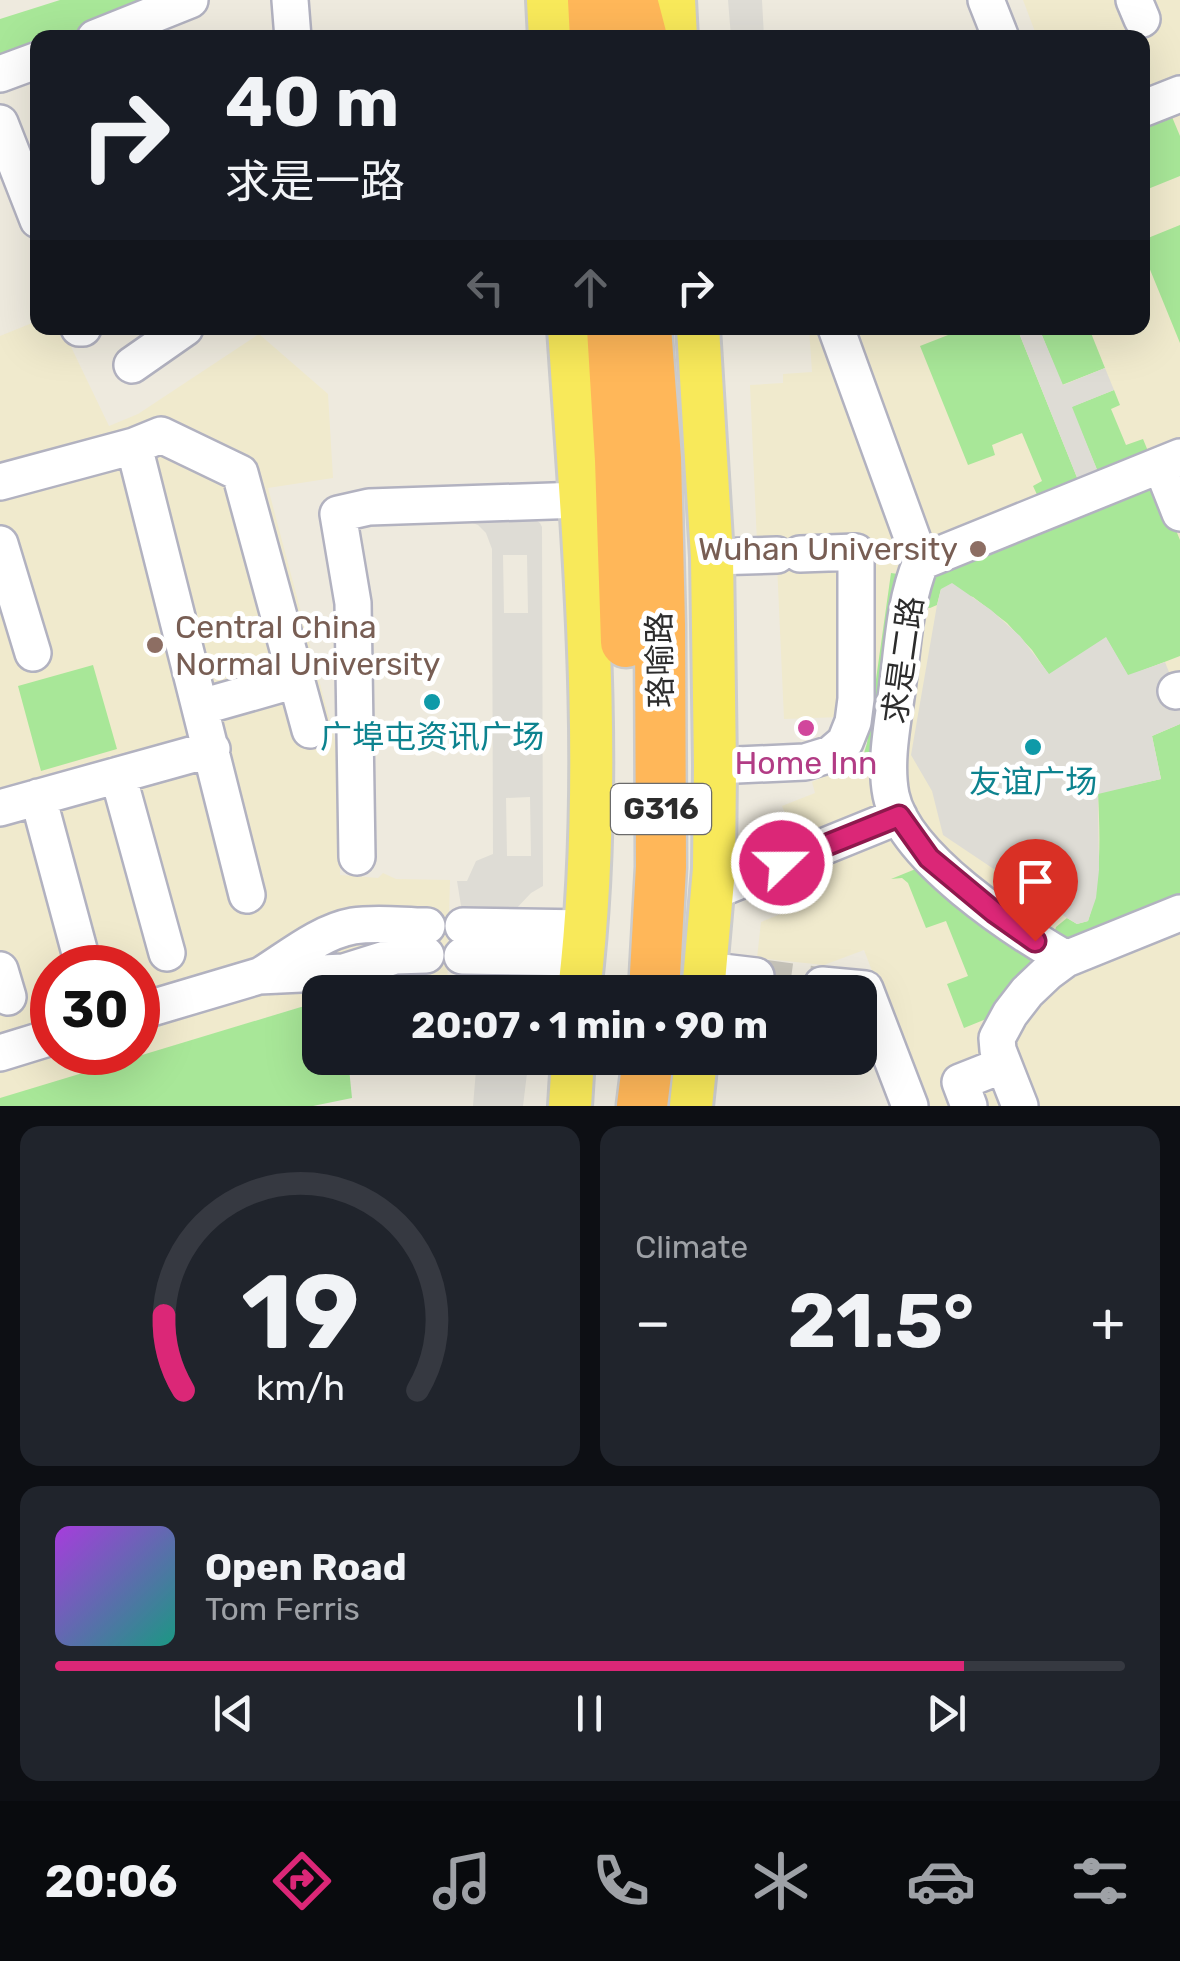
<!DOCTYPE html>
<meta charset="utf-8">
<style>
:root{--surface:#171b24;--page:#20242c;--text:#f1f3f6;--muted:#9ea1a6;--line:#363941;--accent:#db2777}
body{margin:0;font-family:Rubik,"Noto Sans SC",sans-serif;background:var(--page);color:var(--text);height:100vh;display:flex;flex-direction:column;font-size:38px;white-space:nowrap}
*{box-sizing:border-box;margin:0}
p{font-size:32px;color:var(--muted)}
.icon{flex:none;width:55px;height:55px;fill:none;stroke:currentColor;stroke-width:2;stroke-linecap:round;stroke-linejoin:round}
.map{position:relative;height:1106px;overflow:hidden}
.panel{display:flex;flex-direction:column;gap:20px;padding:20px;background:#0d0f14;flex:1}
.panel>*{flex:none}
.guide{position:absolute;left:30px;top:30px;width:1120px;height:305px;border-radius:20px;box-shadow:0 10px 40px #0002;background:#171b24;color:var(--text);overflow:hidden}
.speed{position:absolute;left:30px;top:945px;display:flex;gap:20px;font-size:50px;font-weight:700;text-align:center}
.speed>*{display:grid;place-content:center;width:130px;height:130px;border-radius:50%;background:var(--surface);box-shadow:0 10px 40px #0002;line-height:1}
.speed .limit{border:15px solid #d22;background:#fff;color:#111}
.pin{position:absolute;display:grid;place-items:center;width:85px;height:85px;color:#fff;margin:-102px -42px;border-radius:50% 50% 50% 0;rotate:-45deg;box-shadow:0 0 10px #0007}
.pin .icon{rotate:45deg}
.me{position:absolute;width:110px;margin:-55px;rotate:68deg;stroke-linejoin:round;filter:drop-shadow(0 0 8px #0008)}
.turn{display:flex;align-items:center;gap:35px;height:210px;padding:0 30px;font-size:45px}
.turn .icon{width:130px;height:130px;stroke-width:2.5}
.turn b{display:block;font-size:70px;line-height:85px}
.lanes{display:flex;align-items:center;height:95px;padding:0 30px;background:#0003;justify-content:center;gap:50px;direction:ltr}
.lanes .off{opacity:.35}
.big{font-size:75px;font-weight:700;line-height:1.1}
.panel .card{flex:1;display:flex;flex-direction:column;justify-content:center;gap:15px;min-width:0;padding:0 35px;border-radius:20px;background:var(--page)}
.panel .dial{align-items:center;gap:0}
.dial svg{height:260px;overflow:visible;fill:none;stroke:var(--line);stroke-width:7;stroke-linecap:round;text-anchor:middle}
.dial text{fill:var(--text);stroke:none}
.song{display:flex;align-items:center;gap:30px}
.cover{width:120px;height:120px;border-radius:15px;background:linear-gradient(135deg,hsl(280 70% 55%),hsl(170 70% 35%))}
.played{height:10px;border-radius:5px;background:linear-gradient(90deg,var(--accent) 85%,var(--line) 85%)}
.keys{display:flex;justify-content:space-around;direction:ltr}
.heat{display:flex;justify-content:space-between;align-items:center;font-size:55px;direction:ltr}
.panel .tiles{flex:1;display:grid;gap:20px;grid-template-columns:1fr 1fr}
.card:last-child{grid-column:span 2}
.trip{position:absolute;left:302px;top:975px;width:575px;height:100px;border-radius:20px;background:var(--surface);box-shadow:0 10px 40px #0002;font-weight:700;line-height:100px;text-align:center}
.menu{display:flex;height:160px;justify-content:space-around;align-items:center;background:#090b0e;color:var(--muted)}
.menu .icon{width:70px;height:70px}
.menu .current{color:var(--accent)}
.menu b{font-size:45px;color:var(--text)}
.map>svg:first-child{display:block}
.education{fill:#f0eacd;fill-rule:evenodd}
.green{fill:#a8e798}
.plaza{fill:#dedcd5;fill-rule:evenodd}
.lines{fill:none;stroke-linecap:round;stroke-linejoin:round}
.minor-tunnel{stroke:#c7c4ba;stroke-width:35;stroke-dasharray:35 18;stroke-linecap:butt}
.minor-casing{stroke:#b2b2c0;stroke-width:40}
.major-casing{stroke:#ccc;stroke-width:48}
.highway-casing{stroke:#ccc;stroke-width:55}
.minor{stroke:#fff;stroke-width:35}
.major{stroke:#f8e95a;stroke-width:42}
.highway{stroke:#ffb759;stroke-width:50}
.route-casing{stroke:#8e194d;stroke-width:25}
.route{stroke:#db2777;stroke-width:18}
.education-dot{fill:#8d6e63;stroke:#fff;stroke-width:4}
.culture-dot{fill:#0f9aa8;stroke:#fff;stroke-width:4}
.hotel-dot{fill:#d1479c;stroke:#fff;stroke-width:4}
.labels{text-anchor:middle;dominant-baseline:central;stroke-width:10;stroke-linejoin:round;paint-order:stroke}
.shield{fill:#fff;stroke:#6b6b6b;stroke-width:2.5}
.shield-label{font-size:30px;font-weight:bold;fill:#2c2c2c}
.education-label{font-size:32px;fill:#785e54;stroke:#fff;text-anchor:end}
.street-label{font-size:32px;fill:#2c2c2c;stroke:#fff}
.culture-label{font-size:32px;fill:#0d838f;stroke:#fff}
.hotel-label{font-size:32px;fill:#b23c85;stroke:#fff}
</style>
<div class="map">
<svg width="1180" height="1106" viewBox="0 0 1180 1106">
<rect width="100%" height="100%" fill="#eeeade"/>
<path class="education" d="M1023,0H1180V1106H924L864,950L824,965L757,958L761,922L813,901L801,869L805,862L782,806L815,793L812,782L862,760L867,743L874,702L840,717L784,719L776,542L757,543L750,385L783,383V374L812,372L809,328H1142V38L1037,37Z
M37,321L38,328H62L109,426L138,414L259,334L328,394L333,478L268,488L340,759V875L378,878L383,873L396,879L450,880L447,992H320V1004L301,1007L0,1099V336ZM52,968H138V1052H52Z"/>
<path class="green" d="M60,0H166L64,37L38,38L37,47L0,61V19Z
M1167,105L1180,136V176L1143,191V115Z
M1180,225V343L1142,250L1143,240Z
M966,328H1017L1080,485L1040,501L1033,486L1042,481L1022,433L992,445L995,455L968,465L920,346Z
M1039,328H1089L1105,368L1062,385Z
M1114,390L1120,405L1111,409L1126,445L1143,439L1150,456L1100,477L1071,407Z
M1144,486L1159,489L1180,540V656L1128,676L1106,638L1049,675L1032,650L1007,623L973,597L941,589L937,605L930,608L926,607L922,603L935,570Z
M891,573L905,575L872,766L865,768L862,760L867,743Z
M93,665L117,749L41,771L18,686Z
M1180,724V903L1074,945L1054,933L1056,927L1067,918L1077,924L1088,921C1102,879 1100,837 1098,793L1161,779L1152,736Z
M923,866L1030,954V966L996,1015L964,1028L947,984L968,976L946,921L926,928L908,883L902,878L891,879Z
M320,1004V1058H348L352,1098L313,1106H0V1098L301,1007Z"/>
<path class="plaza" d="M728,0H762L764,37H731Z
M1017,328H1039L1063,385L1105,368L1114,390L1072,407L1100,477L1080,485Z
M534,519L540,523L542,527L543,886L531,893L514,911L463,918L457,881H467L476,861L493,854L492,549L486,533L478,525L467,521ZM503,555H527L528,613H504ZM530,797L531,856H507L506,798Z
M952,583L991,610L1020,636L1049,674L1106,637L1128,675L1165,662L1180,700V724L1152,736L1161,779L1098,794L1099,870L1096,898L1088,921L1077,924L1067,918L943,835L932,791L911,755L937,605L941,589Z
M461,965L513,966L514,976L525,992H457Z
M477,1058H543L542,1066L528,1065L523,1106H473Z"/>
<g class="lines">
<path class="minor-tunnel" d="M756,976L822,985"/>
<defs>
<path id="minor" d="M290,0L293,38
M986,0L1001,38
M1134,0L1142,19
M95,38L190,0
M0,74L38,60
M1142,109L1180,94
M0,123L38,220
M79,328H83
M836,328L921,562
M132,365L185,328
M134,446L161,435L240,473L310,730
M1161,465L1180,513
M0,482L134,446L247,895
M0,544L33,653
M712,557L777,555
M1176,691L1180,690
M201,707L296,680
M715,766L805,762L831,754L845,742L853,722L856,699V552L800,554
M118,775L167,953
M38,797L84,968
M0,808L212,749
M357,857L353,603L338,514L369,507L581,500
M712,892L899,816
M463,926L586,928
M462,956L583,958
M1066,959C1014,929 904,857 891,795C884,759 894,718 898,682C903,642 905,600 921,562L1180,457
M0,970L8,997
M705,970L756,976
M260,976C289,958 320,932 353,926C377,922 403,926 427,926
M822,985L865,989L910,1106
M138,1012L259,976L344,972L395,956L426,955
M0,1053L52,1037
M969,1106L960,1082L1003,1065
M1020,1106L998,1050L997,1038L1010,1014L1027,992L1047,973L1066,959L1180,913"/>
<path id="major" d="M548,0L550,38
M674,0L676,38
M569,328C584,548 605,772 579,992
M698,328L712,557L715,766L714,869L703,992
M570,1106L573,1058
M691,1106L696,1058"/>
<path id="highway" d="M593,0L595,38
M632,0L642,38
M612,328L620,460L626,642
M646,328L656,459L660,625L661,867L654,992
M642,1106L648,1058"/>
</defs>
<use href="#minor" class="minor-casing"/>
<use href="#major" class="major-casing"/>
<use href="#highway" class="highway-casing"/>
<use href="#minor" class="minor"/>
<use href="#major" class="major"/>
<use href="#highway" class="highway"/>
</g>
<g class="lines">
<defs>
<path id="route" d="M782,863L899,816L929,858L994,912L1035,941"/>
</defs>
<use href="#route" class="route-casing"/>
<use href="#route" class="route"/>
</g>
<g class="education-dot">
<circle cx="978" cy="549" r="10"/>
<circle cx="155" cy="645" r="10"/>
</g>
<g class="culture-dot">
<circle cx="432" cy="702" r="10"/>
<circle cx="1033" cy="747" r="10"/>
</g>
<circle class="hotel-dot" cx="806" cy="728" r="10"/>
<g class="labels">
<rect class="shield" x="611" y="784" width="100" height="50" rx="8"/>
<g class="shield-label">
<text x="661" y="809">G316</text>
</g>
<g class="education-label">
<text x="958" y="549">Wuhan University</text>
<text x="175" y="627" text-anchor="start">Central China<tspan x="175" dy="37">Normal University</tspan></text>
</g>
<g class="street-label">
<text transform="translate(660 660) rotate(-91)">珞喻路</text>
<text transform="translate(903 660) rotate(-82)">求是二路</text>
</g>
<g class="culture-label">
<text x="432" y="737">广埠屯资讯广场</text>
<text x="1033" y="782">友谊广场</text>
</g>
<g class="hotel-label">
<text x="806" y="763">Home Inn</text>
</g>
</g>
</svg>
<div class="speed"><div class="limit">30</div></div>
<div class="pin" style="left:1035px;top:941px;background:#d93025"><svg class="icon" aria-label="arrive" viewBox="0 0 24 24"><path d="M6 21V4h12l-3 4 3 4H6"/></svg></div>
<svg class="me" style="left:782px;top:863px" viewBox="-20 -20 40 40"><circle r="17" fill="#db2777" stroke="#fff" stroke-width="3"/><path d="M0-11L8 9 0 5-8 9z" fill="#fff"/></svg>
<div class="trip">20:07 · 1 min · 90 m</div>
<div class="guide">
<div class="turn"><svg class="icon" aria-label="right" viewBox="0 0 24 24"><path d="M7 20v-9h11M14 6l5 5-5 5"/></svg><div><b>40 m</b>求是一路</div></div>
<div class="lanes"><svg class="icon off" aria-label="left" viewBox="0 0 24 24"><path d="M17 20v-9H6M10 6l-5 5 5 5"/></svg><svg class="icon off" aria-label="ahead" viewBox="0 0 24 24"><path d="M12 20V5M6 11l6-6 6 6"/></svg><svg class="icon" aria-label="right" viewBox="0 0 24 24"><path d="M7 20v-9h11M14 6l5 5-5 5"/></svg></div>
</div>
</div>
<section class="panel">
<div class="tiles">
<div class="card dial"><svg viewBox="0 0 100 80">
<path d="M14 69A42 42 0 1 1 86 69"/>
<path d="M14 69A42 42 0 0 1 8 46" stroke="#db2777"/>
<text x="50" y="56" font-size="32" font-weight="700">19</text>
<text x="50" y="72" font-size="11">km/h</text>
</svg></div>
<div class="card"><p>Climate</p>
<div class="heat"><a>−</a><b class="big">21.5°</b><a>+</a></div>
</div>
<div class="card">
<div class="song"><i class="cover"></i><div><b>Open Road</b><p>Tom Ferris</p></div></div>
<div class="played"></div>
<div class="keys"><svg class="icon" aria-label="previous" viewBox="0 0 24 24"><path d="M18 5L8 12l10 7zM5 5v14"/></svg><svg class="icon" aria-label="pause" viewBox="0 0 24 24"><path d="M8 5v14M16 5v14"/></svg><svg class="icon" aria-label="next" viewBox="0 0 24 24"><path d="M6 5l10 7-10 7zM19 5v14"/></svg></div>
</div>
</div>
</section>
<nav class="menu">
<b>20:06</b>
<svg class="icon current" aria-label="directions" viewBox="0 0 24 24"><path d="M12 3l9 9-9 9-9-9zM9 14v-3h6M13 9l2 2-2 2"/></svg>
<svg class="icon" aria-label="music" viewBox="0 0 24 24"><path d="M9 18V5l10-2v13"/><circle cx="6" cy="18" r="3"/><circle cx="16" cy="16" r="3"/></svg>
<svg class="icon" aria-label="phone" viewBox="0 0 24 24"><path d="M5 4h4l2 5-3 2q2 4 5 5l2-3 5 2v4C11 20 4 13 5 4z"/></svg>
<svg class="icon" aria-label="climate" viewBox="0 0 24 24"><path d="M12 3v18M4 7l16 10M4 17L20 7"/></svg>
<svg class="icon" aria-label="car" viewBox="0 0 24 24"><path d="M5 17H2v-5l4-1 3-4h7l3 4 3 1v5h-3M9 17h6M6 11h13"/><circle cx="7" cy="17" r="2"/><circle cx="17" cy="17" r="2"/></svg>
<svg class="icon" aria-label="filters" viewBox="0 0 24 24"><path d="M4 7h16M4 17h16"/><circle cx="9" cy="7" r="2"/><circle cx="15" cy="17" r="2"/></svg>
</nav>
